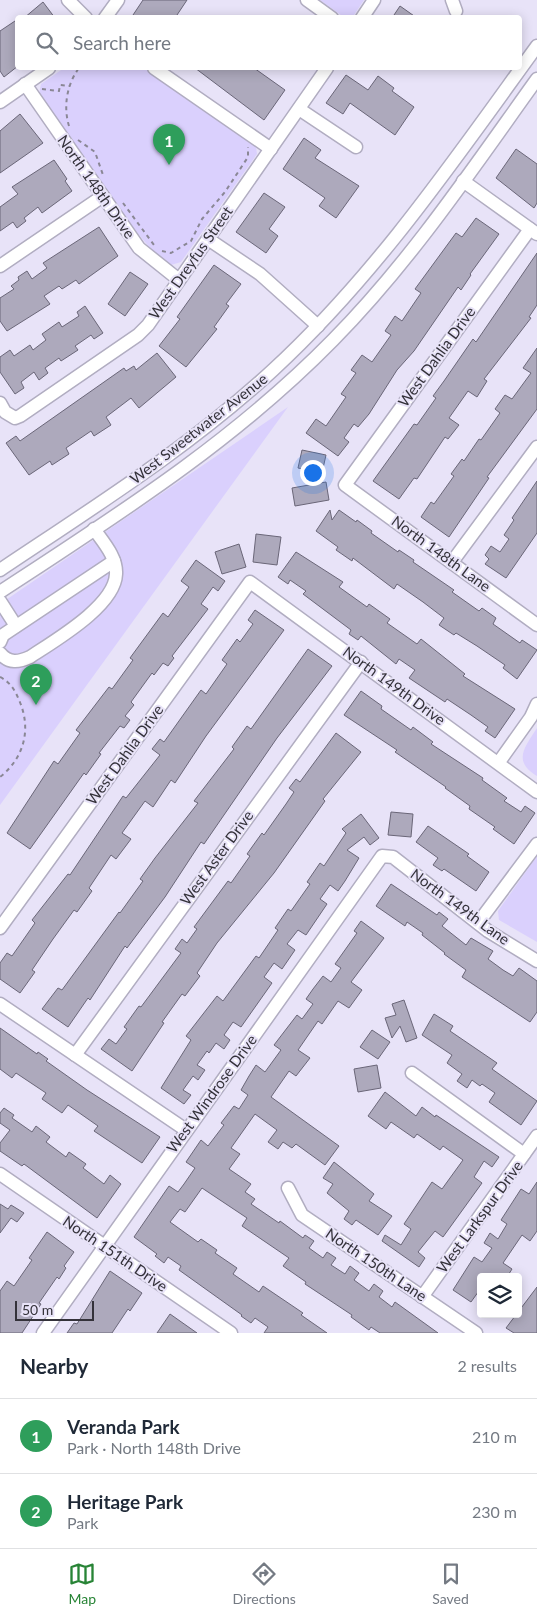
<!DOCTYPE html>
<html lang="en">
<head>
<meta charset="utf-8">
<style>
	:root { --surface:#fff; --page:#f6f6f7; --text:#1f2937; --muted:#747a83; --line:#e0e1e3; --accent:#288436 }
	body { margin:0; font-family:Lato,sans-serif; background:var(--page); color:var(--text) }
	.controls { position:absolute; right:15px; bottom:15px; display:grid; overflow:hidden; border-radius:5px; box-shadow:0 2px 12px #0003 }
	.controls button { width:45px; height:45px; display:grid; place-items:center; padding:0; border:0; border-bottom:1px solid var(--line); background:var(--surface); color:var(--text); font:25px sans-serif }
	.scale { position:absolute; left:15px; bottom:12px; width:79px; box-sizing:border-box; padding-left:5px; border:2px solid #34323a; border-top:0; font-size:14px; line-height:18px; white-space:nowrap; color:#34323a; -webkit-text-stroke:4px #e8e3f8; paint-order:stroke }
	.you { position:absolute; left:312px; top:472px; width:18px; height:18px; margin:-12px; border:4px solid #fff; border-radius:50%; background:#1a73e8; box-shadow:0 0 0 8px #1a73e833 }
	.badge { display:grid; place-items:center; width:32px; height:32px; border-radius:50%; background:var(--accent); color:#fff; font-size:16px; font-weight:700 }
	.pin { position:absolute; translate:-50% -41px; filter:drop-shadow(0 1px 2px #0008) }
	.pin::after { content:''; position:absolute; top:26px; width:18px; height:15px; background:inherit; clip-path:polygon(0 0,100% 0,50% 100%) }
	.list { margin:0; padding:0; list-style:none }
	h2 { display:flex; justify-content:space-between; align-items:center; height:65px; margin:0; padding:0 20px; font-size:21px }
	h2 small { font-size:16px; font-weight:400; color:var(--muted) }
	.list li { display:grid; grid-template-columns:32px 1fr auto; gap:15px; align-items:center; box-sizing:border-box; height:75px; padding:0 20px; border-top:1px solid var(--line) }
	.list b { display:block; font-size:19px; white-space:nowrap }
	.list p { margin:0; font-size:16px; white-space:nowrap; color:var(--muted) }
	.list em { font-size:16px; font-style:normal; color:var(--muted) }
	.icon { flex:none; width:28px; height:28px; fill:none; stroke:currentColor; stroke-width:2; stroke-linecap:round; stroke-linejoin:round }
	.map { position:relative; flex:none; width:537px; height:1333px; overflow:hidden }
	.search { position:absolute; background:var(--surface); box-shadow:0 2px 12px #0003; left:15px; right:15px; top:15px; height:55px; display:flex; align-items:center; gap:12px; box-sizing:border-box; padding:0 18px; border-radius:5px; color:var(--muted); font-size:19px }
	.sheet { height:215px; background:var(--surface) }
	nav { display:flex; justify-content:space-around; align-items:center; box-sizing:border-box; height:70px; border-top:1px solid var(--line); background:var(--surface); font-size:14px; color:var(--muted) }
	nav a { display:grid; justify-items:center; gap:2px }
	nav .on { color:var(--accent) }
	.map>svg:first-child { display:block }
</style>
</head>
<body>
<div class="map">
<svg width="537" height="1333" viewBox="0 0 537 1333">
	<rect width="100%" height="100%" fill="#e8e3f8"/>
	<g fill="#dad0fd">
		<path d="M 320,0 L 364,0 L 354,15 L 345,18 Z"/>
		<path d="M 64,68 L 145,68 L 256,147 L 257,154 L 181,262 L 171,265 L 150,248 L 120,212 L 39,94 L 41,84 Z"/>
		<path d="M 288,407 L 0,805 L 0,604 Z"/>
		<path d="M 537,728 L 537,776 C 512,761 525,747 537,728 Z"/>
		<path d="M 537,856 L 537,942 L 499,920 L 498,911 Z"/>
	</g>
	<g fill="#ada9bc" stroke="#6a6678">
		<path d="M 143,0 L 187,0 L 175,18 L 131,18 Z"/>
		<path d="M 43,2 L 55,18 L 24,18 Z"/>
		<path d="M 400,6 L 417,18 L 392,18 Z"/>
		<path d="M 18,19 L 18,66 L 4,77 L 0,71 L 0,31 Z"/>
		<path d="M 195,68 L 254,68 L 285,90 L 264,120 Z"/>
		<path d="M 346,75 L 368,90 L 378,76 L 394,88 L 392,91 L 414,107 L 395,135 L 350,103 L 343,114 L 326,103 Z"/>
		<path d="M 20,114 L 43,143 L 0,173 L 0,131 Z"/>
		<path d="M 304,138 L 321,150 L 315,158 L 359,186 L 336,218 L 319,206 L 325,198 L 283,169 Z"/>
		<path d="M 516,149 L 537,164 L 537,203 L 534,208 L 496,178 Z"/>
		<path d="M 54,160 L 67,179 L 65,181 L 72,191 L 42,213 L 38,207 L 24,218 L 26,221 L 17,228 L 13,222 L 0,231 L 0,207 L 18,194 L 12,187 Z"/>
		<path d="M 264,193 L 285,207 L 269,229 L 278,236 L 266,253 L 236,232 Z"/>
		<path d="M 476,218 L 499,234 L 470,274 L 471,275 L 461,290 L 458,287 L 414,351 L 397,370 L 369,414 L 358,427 L 354,424 L 344,438 L 349,442 L 338,456 L 306,433 L 316,419 L 326,426 L 346,397 L 341,394 L 356,373 L 351,370 L 362,355 L 372,362 L 391,335 L 385,331 L 395,316 L 402,321 L 421,293 L 415,289 L 426,274 L 456,233 L 462,237 Z"/>
		<path d="M 99,227 L 118,256 L 79,284 L 76,280 L 62,289 L 59,286 L 44,296 L 50,304 L 7,331 L 0,321 L 0,298 L 14,289 L 11,286 L 19,280 L 18,277 L 27,271 L 32,279 L 47,268 L 43,263 Z"/>
		<path d="M 537,253 L 537,305 L 529,317 L 531,318 L 484,379 L 487,381 L 477,397 L 468,391 L 449,418 L 459,425 L 448,439 L 445,437 L 417,479 L 414,478 L 399,499 L 373,481 L 414,424 L 417,425 L 436,398 L 433,396 L 444,381 L 473,339 L 476,342 Z"/>
		<path d="M 214,265 L 241,284 L 226,304 L 229,306 L 214,327 L 217,329 L 186,367 L 159,346 L 180,319 L 177,317 Z"/>
		<path d="M 130,272 L 148,284 L 125,316 L 108,304 Z"/>
		<path d="M 85,306 L 103,333 L 94,339 L 91,335 L 75,346 L 78,350 L 61,361 L 59,358 L 45,368 L 48,373 L 39,380 L 34,372 L 21,382 L 24,388 L 15,394 L 0,372 L 0,357 L 10,350 L 14,356 L 30,345 L 33,350 L 46,340 L 42,334 L 59,322 L 62,327 L 79,316 L 77,312 Z"/>
		<path d="M 537,348 L 537,409 L 487,477 L 489,478 L 449,537 L 421,517 L 431,502 L 434,504 L 454,476 L 451,474 L 462,459 L 464,461 L 479,439 L 481,440 L 500,413 L 495,409 L 505,395 L 512,399 L 531,373 L 523,368 Z"/>
		<path d="M 157,353 L 176,377 L 139,408 L 131,398 L 106,417 L 111,425 L 94,436 L 91,431 L 66,448 L 69,454 L 52,465 L 50,461 L 29,475 L 6,443 L 16,436 L 20,441 L 124,368 L 126,371 L 134,366 L 136,370 Z"/>
		<path d="M 302,450 L 326,455 L 322,473 L 298,468 Z"/>
		<path d="M 537,481 L 537,533 L 506,578 L 485,564 L 489,559 L 485,555 L 491,546 L 500,552 L 509,539 L 504,535 L 514,520 L 512,518 Z"/>
		<path d="M 326,482 L 329,500 L 295,506 L 292,488 Z"/>
		<path d="M 330,510 L 332,520 L 339,510 L 356,522 L 357,520 L 372,531 L 371,533 L 398,552 L 399,550 L 414,560 L 413,562 L 454,590 L 452,592 L 479,611 L 482,608 L 496,618 L 493,624 L 520,643 L 522,640 L 537,650 L 517,679 L 503,668 L 505,665 L 477,646 L 456,633 L 454,635 L 439,625 L 444,618 L 423,602 L 397,584 L 394,589 L 353,558 L 352,561 L 336,550 L 338,547 L 316,531 Z"/>
		<path d="M 256,534 L 281,537 L 277,565 L 253,562 Z"/>
		<path d="M 239,544 L 246,567 L 222,574 L 215,552 Z"/>
		<path d="M 296,552 L 343,582 L 339,587 L 367,607 L 369,604 L 390,619 L 387,623 L 417,644 L 421,639 L 465,674 L 463,676 L 515,709 L 495,738 L 485,731 L 488,727 L 471,715 L 447,699 L 445,702 L 409,678 L 415,670 L 399,659 L 396,664 L 361,636 L 358,640 L 349,634 L 351,630 L 303,594 L 306,591 L 290,580 L 288,584 L 278,577 Z"/>
		<path d="M 196,560 L 225,581 L 218,591 L 213,587 L 201,604 L 208,609 L 172,656 L 174,658 L 168,666 L 163,663 L 154,675 L 152,673 L 131,702 L 134,705 L 125,716 L 130,720 L 124,728 L 120,726 L 99,753 L 101,754 L 86,775 L 84,773 L 30,849 L 7,833 L 54,761 L 58,764 L 80,733 L 76,730 L 109,687 L 112,689 L 133,660 L 130,658 L 163,613 L 168,617 L 189,587 L 181,581 Z"/>
		<path d="M 255,610 L 284,630 L 206,736 L 175,783 L 171,780 L 153,807 L 145,801 L 122,833 L 131,839 L 116,859 L 111,855 L 89,888 L 92,891 L 77,912 L 74,910 L 53,939 L 32,970 L 35,972 L 20,993 L 0,979 L 0,963 L 7,953 L 12,956 L 35,923 L 32,920 L 68,874 L 70,875 L 123,796 L 126,798 L 160,755 L 152,749 L 160,739 L 164,742 L 201,690 L 206,694 L 227,664 L 222,660 L 237,639 L 240,642 L 253,624 L 248,620 Z"/>
		<path d="M 308,649 L 332,666 L 277,738 L 204,844 L 201,842 L 165,897 L 127,948 L 125,946 L 90,1000 L 88,998 L 68,1027 L 42,1009 L 58,988 L 62,990 L 119,912 L 120,913 L 143,881 L 140,879 L 155,858 L 198,803 L 194,801 L 234,749 L 232,747 L 247,726 L 251,729 Z"/>
		<path d="M 361,691 L 382,706 L 381,709 L 411,730 L 413,727 L 433,742 L 431,744 L 483,778 L 482,780 L 507,798 L 504,801 L 521,812 L 525,806 L 535,813 L 514,844 L 493,829 L 495,827 L 469,809 L 470,806 L 445,788 L 446,787 L 395,752 L 397,750 L 344,715 Z"/>
		<path d="M 336,733 L 361,752 L 323,799 L 325,801 L 274,873 L 217,943 L 197,973 L 200,976 L 185,996 L 182,994 L 162,1022 L 164,1023 L 132,1071 L 101,1049 L 109,1039 L 116,1044 L 127,1029 L 124,1027 L 139,1006 L 141,1007 L 181,953 L 175,949 L 182,939 L 187,943 L 197,929 L 194,927 L 228,881 L 231,883 L 250,856 L 247,854 L 262,833 L 264,835 L 286,804 L 294,792 L 289,788 L 296,779 L 300,782 Z"/>
		<path d="M 391,812 L 413,814 L 411,837 L 388,835 Z"/>
		<path d="M 361,814 L 379,838 L 370,845 L 364,837 L 347,850 L 359,858 L 345,881 L 338,891 L 330,885 L 320,899 L 327,904 L 306,935 L 298,930 L 287,944 L 295,950 L 282,969 L 274,963 L 264,977 L 272,983 L 241,1027 L 233,1022 L 224,1035 L 230,1040 L 224,1049 L 216,1043 L 209,1053 L 207,1051 L 197,1065 L 205,1070 L 198,1080 L 193,1076 L 183,1090 L 191,1095 L 184,1104 L 161,1088 L 191,1040 L 186,1036 L 217,996 L 223,1001 L 256,956 L 259,958 L 278,930 L 275,928 L 288,909 L 291,911 L 310,884 L 307,882 L 320,863 L 324,866 L 346,833 L 342,829 Z"/>
		<path d="M 428,826 L 469,854 L 467,856 L 489,872 L 476,891 L 444,869 L 442,871 L 433,865 L 438,858 L 416,842 Z"/>
		<path d="M 391,884 L 437,915 L 439,912 L 448,919 L 442,926 L 466,945 L 471,938 L 493,951 L 488,959 L 503,970 L 513,976 L 519,968 L 537,981 L 537,1012 L 530,1022 L 462,977 L 466,970 L 444,954 L 445,953 L 422,935 L 423,933 L 407,922 L 405,926 L 376,906 Z"/>
		<path d="M 361,921 L 384,938 L 351,982 L 362,990 L 349,1008 L 338,1001 L 322,1024 L 318,1021 L 298,1050 L 310,1058 L 296,1076 L 289,1071 L 271,1097 L 339,1146 L 325,1165 L 296,1144 L 292,1148 L 283,1142 L 278,1149 L 268,1142 L 277,1130 L 255,1114 L 231,1148 L 240,1154 L 229,1169 L 251,1184 L 245,1192 L 255,1199 L 251,1204 L 279,1223 L 280,1221 L 303,1238 L 305,1235 L 314,1241 L 309,1248 L 323,1258 L 327,1252 L 336,1258 L 331,1265 L 345,1274 L 350,1266 L 359,1273 L 354,1280 L 369,1291 L 374,1284 L 383,1291 L 379,1297 L 392,1307 L 395,1302 L 438,1333 L 380,1333 L 371,1327 L 369,1330 L 351,1317 L 352,1315 L 305,1284 L 306,1282 L 283,1266 L 289,1258 L 242,1226 L 247,1218 L 202,1188 L 185,1212 L 180,1209 L 170,1222 L 198,1242 L 201,1239 L 217,1250 L 215,1253 L 237,1268 L 233,1274 L 259,1292 L 263,1286 L 303,1313 L 301,1315 L 327,1333 L 264,1333 L 268,1327 L 255,1318 L 251,1323 L 241,1316 L 242,1315 L 179,1270 L 181,1266 L 168,1257 L 164,1263 L 155,1256 L 157,1254 L 134,1237 L 169,1186 L 178,1192 L 184,1184 L 195,1168 L 186,1162 L 201,1140 L 208,1146 L 224,1125 L 221,1123 L 234,1106 L 239,1109 L 248,1095 L 241,1090 L 249,1076 L 256,1065 L 265,1072 L 281,1050 L 274,1045 L 297,1015 L 302,1019 L 313,1004 L 306,999 L 313,989 L 323,976 L 331,982 L 341,968 L 335,964 L 357,933 L 354,931 Z"/>
		<path d="M 404,1000 L 417,1038 L 406,1042 L 400,1026 L 392,1038 L 385,1018 L 396,1015 L 392,1004 Z"/>
		<path d="M 434,1014 L 453,1026 L 450,1031 L 497,1063 L 492,1069 L 537,1101 L 521,1125 L 489,1102 L 495,1093 L 482,1084 L 480,1086 L 472,1080 L 467,1088 L 457,1081 L 462,1074 L 447,1063 L 452,1055 L 422,1035 Z"/>
		<path d="M 0,1028 L 37,1054 L 38,1052 L 48,1059 L 46,1061 L 87,1090 L 160,1137 L 142,1163 L 94,1131 L 98,1126 L 68,1105 L 62,1113 L 42,1099 L 46,1093 L 16,1073 L 12,1078 L 0,1069 Z"/>
		<path d="M 372,1030 L 390,1042 L 378,1059 L 360,1047 Z"/>
		<path d="M 377,1065 L 381,1088 L 358,1092 L 354,1069 Z"/>
		<path d="M 385,1092 L 416,1116 L 422,1107 L 435,1117 L 436,1115 L 499,1157 L 492,1167 L 484,1161 L 474,1177 L 482,1183 L 443,1237 L 435,1231 L 426,1242 L 418,1252 L 425,1258 L 419,1267 L 382,1241 L 385,1235 L 401,1245 L 411,1229 L 404,1224 L 432,1182 L 442,1189 L 463,1160 L 443,1146 L 440,1150 L 417,1134 L 414,1138 L 391,1122 L 386,1129 L 368,1116 Z"/>
		<path d="M 4,1108 L 14,1115 L 12,1118 L 32,1132 L 36,1126 L 50,1137 L 46,1142 L 66,1157 L 69,1152 L 86,1164 L 83,1168 L 104,1184 L 110,1175 L 121,1184 L 97,1218 L 24,1164 L 22,1166 L 0,1151 L 0,1143 L 10,1130 L 0,1123 L 0,1113 Z"/>
		<path d="M 334,1162 L 374,1194 L 369,1201 L 392,1216 L 378,1235 L 356,1220 L 352,1225 L 344,1219 L 349,1211 L 327,1193 L 333,1184 L 323,1178 Z"/>
		<path d="M 537,1182 L 537,1231 L 530,1241 L 522,1235 L 503,1263 L 512,1269 L 507,1277 L 481,1277 L 481,1288 L 471,1302 L 453,1290 L 474,1257 L 482,1262 L 492,1248 L 484,1243 L 490,1233 L 498,1239 L 507,1224 L 501,1220 L 521,1189 L 529,1194 Z"/>
		<path d="M 0,1204 L 8,1209 L 11,1205 L 24,1213 L 17,1222 L 11,1218 L 0,1233 Z"/>
		<path d="M 47,1232 L 74,1252 L 64,1266 L 66,1268 L 59,1279 L 57,1277 L 39,1303 L 41,1304 L 22,1333 L 0,1333 L 0,1291 L 7,1281 L 14,1286 L 32,1260 L 29,1258 Z"/>
		<path d="M 110,1271 L 142,1293 L 130,1311 L 128,1309 L 112,1333 L 67,1333 L 74,1323 L 77,1324 Z"/>
		<path d="M 537,1287 L 537,1333 L 514,1333 L 506,1328 Z"/>
		<path d="M 170,1314 L 197,1333 L 157,1333 Z"/>
	</g>
	<g fill="none" stroke-linecap="round" stroke-linejoin="round">
		<g stroke="#b1adc1" stroke-width="15">
			<g id="minor">
				<path d="M 68,0 L 86,18"/>
				<path d="M 307,0 L 332,18"/>
				<path d="M 452,0 L 456,11"/>
				<path d="M 105,18 L 118,0"/>
				<path d="M 362,18 L 374,0"/>
				<path d="M 154,68 L 271,149"/>
				<path d="M 25,84 L 139,248 L 179,280"/>
				<path d="M 0,102 L 49,68"/>
				<path d="M 299,109 L 356,147"/>
				<path d="M 463,181 L 537,234"/>
				<path d="M 530,229 L 345,485 L 537,625"/>
				<path d="M 208,239 L 260,274 L 318,326"/>
				<path d="M 0,266 L 103,196"/>
				<path d="M 0,403 L 5,412 L 15,418 L 20,416 L 138,335 L 148,325 L 327,68"/>
				<path d="M 452,562 L 537,447"/>
				<path d="M 0,570 C 94,507 190,447 273,370 C 376,275 455,159 537,46"/>
				<path d="M 0,592 C 119,514 233,442 333,340 C 411,261 473,168 537,79"/>
				<path d="M 0,601 L 16,626"/>
				<path d="M 0,642 L 3,635 L 114,561"/>
				<path d="M 0,653 C 9,664 19,662 30,657 C 54,641 115,606 116,574 C 117,557 103,542 94,529"/>
				<path d="M 499,762 L 531,717 L 537,704"/>
				<path d="M 478,923 L 537,844"/>
				<path d="M 0,928 L 250,582 L 537,792"/>
				<path d="M 0,1004 L 186,1130"/>
				<path d="M 75,1055 L 361,662"/>
				<path d="M 412,1073 L 524,1154"/>
				<path d="M 0,1174 L 231,1333"/>
				<path d="M 288,1188 L 302,1215 L 476,1333"/>
				<path d="M 422,1297 L 537,1136"/>
				<path d="M 43,1333 L 382,856 L 393,857 L 488,931 L 537,961"/>
			</g>
		</g>
		<g stroke="#8a8795" stroke-width="2" stroke-dasharray="4 4" stroke-linecap="butt">
			<path d="M 42,89 L 59,91 L 60,85 L 70,86"/>
			<path d="M 69,126 C 63,106 67,84 79,68"/>
			<path d="M 78,140 L 95,152 L 103,175"/>
			<path d="M 123,203 L 154,245"/>
			<path d="M 162,251 L 171,253 L 191,241 L 202,219 L 225,192 L 248,157 L 248,147"/>
			<path d="M 0,677 C 10,682 15,690 19,700 C 32,729 24,758 0,777"/>
		</g>
		<use href="#minor" stroke="#fff" stroke-width="12"/>
	</g>
	<g text-anchor="middle" stroke-width="4" stroke-linejoin="round" paint-order="stroke">
		<g font-size="15" fill="#34323a" stroke="#e8e3f8">
			<text transform="translate(96 187) rotate(55)" y="5">North 148th Drive</text>
			<text transform="translate(191 263) rotate(-55)" y="5">West Dreyfus Street</text>
			<text transform="translate(437 357) rotate(-54)" y="5">West Dahlia Drive</text>
			<text transform="translate(199 429) rotate(-38)" y="5">West Sweetwater Avenue</text>
			<text transform="translate(441 554) rotate(36)" y="5">North 148th Lane</text>
			<text transform="translate(394 686) rotate(36)" y="5">North 149th Drive</text>
			<text transform="translate(125 755) rotate(-54)" y="5">West Dahlia Drive</text>
			<text transform="translate(217 858) rotate(-54)" y="5">West Aster Drive</text>
			<text transform="translate(460 907) rotate(36)" y="5">North 149th Lane</text>
			<text transform="translate(212 1094) rotate(-54)" y="5">West Windrose Drive</text>
			<text transform="translate(480 1217) rotate(-54)" y="5">West Larkspur Drive</text>
			<text transform="translate(115 1254) rotate(34)" y="5">North 151th Drive</text>
			<text transform="translate(376 1265) rotate(34)" y="5">North 150th Lane</text>
		</g>
	</g>
</svg>
<div class="controls">
<button><svg class="icon" aria-label="layers" viewBox="0 0 24 24"><path d="M12 4l9 5-9 5-9-5zM3 14l9 5 9-5"/></svg></button>
</div>
<div class="scale">50 m</div>
<div class="you"></div>
<div class="pin badge" style="left:169px;top:165px;background:#2e9e5b">1</div>
<div class="pin badge" style="left:36px;top:705px;background:#2e9e5b">2</div>
<div class="search"><svg class="icon" aria-label="search" viewBox="0 0 24 24"><circle cx="10" cy="10" r="6"/><path d="M15 15l6 6"/></svg>Search here</div>
</div>
<section class="sheet">
<h2>Nearby<small>2 results</small></h2>
<ul class="list">
<li><span class="badge" style="background:#2e9e5b">1</span><div><b>Veranda Park</b><p>Park · North 148th Drive</p></div><em>210 m</em></li>
<li><span class="badge" style="background:#2e9e5b">2</span><div><b>Heritage Park</b><p>Park</p></div><em>230 m</em></li>
</ul>
</section>
<nav>
<a class="on"><svg class="icon" aria-label="map" viewBox="0 0 24 24"><path d="M3 6l6-2 6 2 6-2v14l-6 2-6-2-6 2zM9 4v14M15 6v14"/></svg>Map</a>
<a><svg class="icon" aria-label="directions" viewBox="0 0 24 24"><path d="M12 3l9 9-9 9-9-9zM9 14v-3h6M13 9l2 2-2 2"/></svg>Directions</a>
<a><svg class="icon" aria-label="saved" viewBox="0 0 24 24"><path d="M7 4h10v16l-5-4-5 4z"/></svg>Saved</a>
</nav>
</body>
</html>
